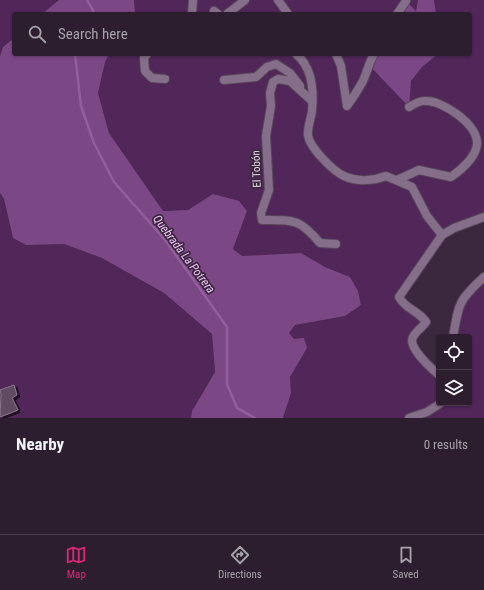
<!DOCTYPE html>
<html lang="en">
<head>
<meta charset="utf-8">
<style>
	:root { --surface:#2c1e2f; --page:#342737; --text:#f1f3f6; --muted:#a6a2aa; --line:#483c4b; --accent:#db2777 }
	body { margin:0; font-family:"Roboto Condensed",sans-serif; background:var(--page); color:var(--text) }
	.controls { position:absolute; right:12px; bottom:12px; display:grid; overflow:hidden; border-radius:4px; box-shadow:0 1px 3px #0004 }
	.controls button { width:36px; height:36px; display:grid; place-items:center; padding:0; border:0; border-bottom:1px solid var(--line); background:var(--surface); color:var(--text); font:20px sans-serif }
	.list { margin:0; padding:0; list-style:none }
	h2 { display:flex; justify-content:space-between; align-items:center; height:52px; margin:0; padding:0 16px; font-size:17px }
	h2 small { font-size:13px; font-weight:400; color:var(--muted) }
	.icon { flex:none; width:22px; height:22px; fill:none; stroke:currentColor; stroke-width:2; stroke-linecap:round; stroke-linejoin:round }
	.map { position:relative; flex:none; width:484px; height:418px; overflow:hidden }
	.search { position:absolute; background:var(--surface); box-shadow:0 1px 3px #0004; left:12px; right:12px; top:12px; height:44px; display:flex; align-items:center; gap:10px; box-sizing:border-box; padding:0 14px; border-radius:4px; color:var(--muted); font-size:15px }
	.sheet { height:116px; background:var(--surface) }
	nav { display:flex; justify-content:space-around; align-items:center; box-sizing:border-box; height:56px; border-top:1px solid var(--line); background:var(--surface); font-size:11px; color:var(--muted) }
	nav a { display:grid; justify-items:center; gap:2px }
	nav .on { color:var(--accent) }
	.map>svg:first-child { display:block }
</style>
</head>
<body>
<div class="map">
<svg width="484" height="418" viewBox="0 0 484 418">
	<defs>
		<filter id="shadow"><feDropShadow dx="3" dy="2" stdDeviation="0" flood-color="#0009"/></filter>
	</defs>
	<rect width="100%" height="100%" fill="#3b283f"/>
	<g fill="#502758">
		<path d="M 0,0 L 59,0 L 42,14 L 14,14 L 14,38 L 3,47 L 0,56 Z"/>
		<path d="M 134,0 L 418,0 L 416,12 L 397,14 L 134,14 Z"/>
		<path d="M 434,0 L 484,0 L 484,217 L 442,235 L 399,297 L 426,322 L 412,343 L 439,376 L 439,403 L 469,403 L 469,337 L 453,337 L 455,315 L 484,277 L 484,418 L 283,418 L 291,393 L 290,377 L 307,348 L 288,333 L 295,325 L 345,316 L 361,305 L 358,291 L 350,277 L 325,267 L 301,253 L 242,256 L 233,249 L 247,211 L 213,194 L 188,210 L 163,211 L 109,133 L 98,93 L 105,62 L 109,54 L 374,54 L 411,81 L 422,67 L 438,54 L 470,54 L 470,14 L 436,14 Z"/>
		<path d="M 0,193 L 4,199 L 13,238 L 26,245 L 64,244 L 102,258 L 164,293 L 212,334 L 215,372 L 192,411 L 191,418 L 0,418 L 18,410 L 12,398 L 17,395 L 14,385 L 0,390 Z"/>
	</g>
	<g fill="#7b4885">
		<path d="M 59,0 L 134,0 L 135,13 L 42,14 Z"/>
		<path d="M 418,0 L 434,0 L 436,14 L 397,14 L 406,1 L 416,11 Z"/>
		<path d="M 14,38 L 14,54 L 109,54 L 105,62 L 98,93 L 109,133 L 163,211 L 188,210 L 213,194 L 239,201 L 247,211 L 233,249 L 242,256 L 301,253 L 325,267 L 350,277 L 358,291 L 361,305 L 345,316 L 295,325 L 289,333 L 294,339 L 304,338 L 307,348 L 290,377 L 291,393 L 283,418 L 191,418 L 192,411 L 215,372 L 212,334 L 164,293 L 102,258 L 64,244 L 26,245 L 13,238 L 4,199 L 0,193 L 0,56 L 3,47 Z"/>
		<path d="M 374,54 L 438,54 L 422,67 L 411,81 L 409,107 L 368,64 Z"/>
	</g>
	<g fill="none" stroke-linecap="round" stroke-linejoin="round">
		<g stroke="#925e9c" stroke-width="2.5">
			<path d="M 87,0 L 95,14"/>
			<path d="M 75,54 L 81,106 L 94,143 L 114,182 L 166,241 L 227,327 L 227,384 L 237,408 L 255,418"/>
		</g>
	</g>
	<path fill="#604b64" stroke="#8b758f" filter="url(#shadow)" d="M 14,385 L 17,395 L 12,398 L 18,410 L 0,417 L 1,394 L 0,390 Z"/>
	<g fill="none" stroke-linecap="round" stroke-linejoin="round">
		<g stroke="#58475a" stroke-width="10">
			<g id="street">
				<path d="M 278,0 L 288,14"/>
				<path d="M 214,11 L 218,14"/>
				<path d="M 192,14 L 193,0"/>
				<path d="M 227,14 L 245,0"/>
				<path d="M 397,14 L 406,1"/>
				<path d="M 147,54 L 144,58 L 145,71 L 152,78 L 165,79"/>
				<path d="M 296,54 C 312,67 314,91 312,111 C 311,119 307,128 308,135 C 309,147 333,171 344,176 C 357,182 373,181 386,176 L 412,187 L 427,216 L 442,235"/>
				<path d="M 336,54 L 341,66 L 347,106 C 353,98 358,90 363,81 C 367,72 369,63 374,54"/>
				<path d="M 224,80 L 256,77 L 267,67 L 276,64 L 290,73 L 300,86"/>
				<path d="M 312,101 L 290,81 L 278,79 L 273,82 L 270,93 L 271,106 L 266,136 L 269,190 L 261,213 L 262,220 C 293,220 299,218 320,243 L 336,244"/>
				<path d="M 397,180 L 419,170 L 451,177 C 461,170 476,157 477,144 C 478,125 444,101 426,101 C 420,100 414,104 409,107"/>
				<path d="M 453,337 C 459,303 458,301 484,277"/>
				<path d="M 439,375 C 432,369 407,347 413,337 C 416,331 422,328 426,322 C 419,311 405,309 399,297 L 442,235 L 454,228 L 484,217"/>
				<path d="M 409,418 L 427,412 L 441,403"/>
			</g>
		</g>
		<use href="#street" stroke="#856e89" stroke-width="8"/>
	</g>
	<g text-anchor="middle" stroke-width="3.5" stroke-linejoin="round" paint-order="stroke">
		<g font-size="11" fill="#e2d5e4" stroke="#3b283f">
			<text transform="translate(256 169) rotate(-92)" y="4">El Tobón</text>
		</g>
		<g font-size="12" font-style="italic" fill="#edc1f5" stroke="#3b283f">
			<text transform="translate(184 254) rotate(53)" y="4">Quebrada La Potrera</text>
		</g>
	</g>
</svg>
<div class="controls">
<button><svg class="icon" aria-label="locate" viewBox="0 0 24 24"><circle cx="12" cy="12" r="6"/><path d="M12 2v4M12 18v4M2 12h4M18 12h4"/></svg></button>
<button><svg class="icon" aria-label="layers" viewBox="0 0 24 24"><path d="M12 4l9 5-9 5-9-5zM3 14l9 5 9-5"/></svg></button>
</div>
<div class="search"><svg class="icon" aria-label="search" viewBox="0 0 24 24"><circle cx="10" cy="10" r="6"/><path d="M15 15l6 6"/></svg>Search here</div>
</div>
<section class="sheet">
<h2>Nearby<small>0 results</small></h2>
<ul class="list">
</ul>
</section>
<nav>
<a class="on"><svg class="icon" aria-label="map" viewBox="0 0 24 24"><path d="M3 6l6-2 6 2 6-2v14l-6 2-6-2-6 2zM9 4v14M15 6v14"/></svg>Map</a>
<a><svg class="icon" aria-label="directions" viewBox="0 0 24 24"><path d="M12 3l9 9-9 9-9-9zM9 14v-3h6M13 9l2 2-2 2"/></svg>Directions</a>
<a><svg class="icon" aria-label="saved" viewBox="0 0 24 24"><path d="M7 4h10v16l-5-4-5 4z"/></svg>Saved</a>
</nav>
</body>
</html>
